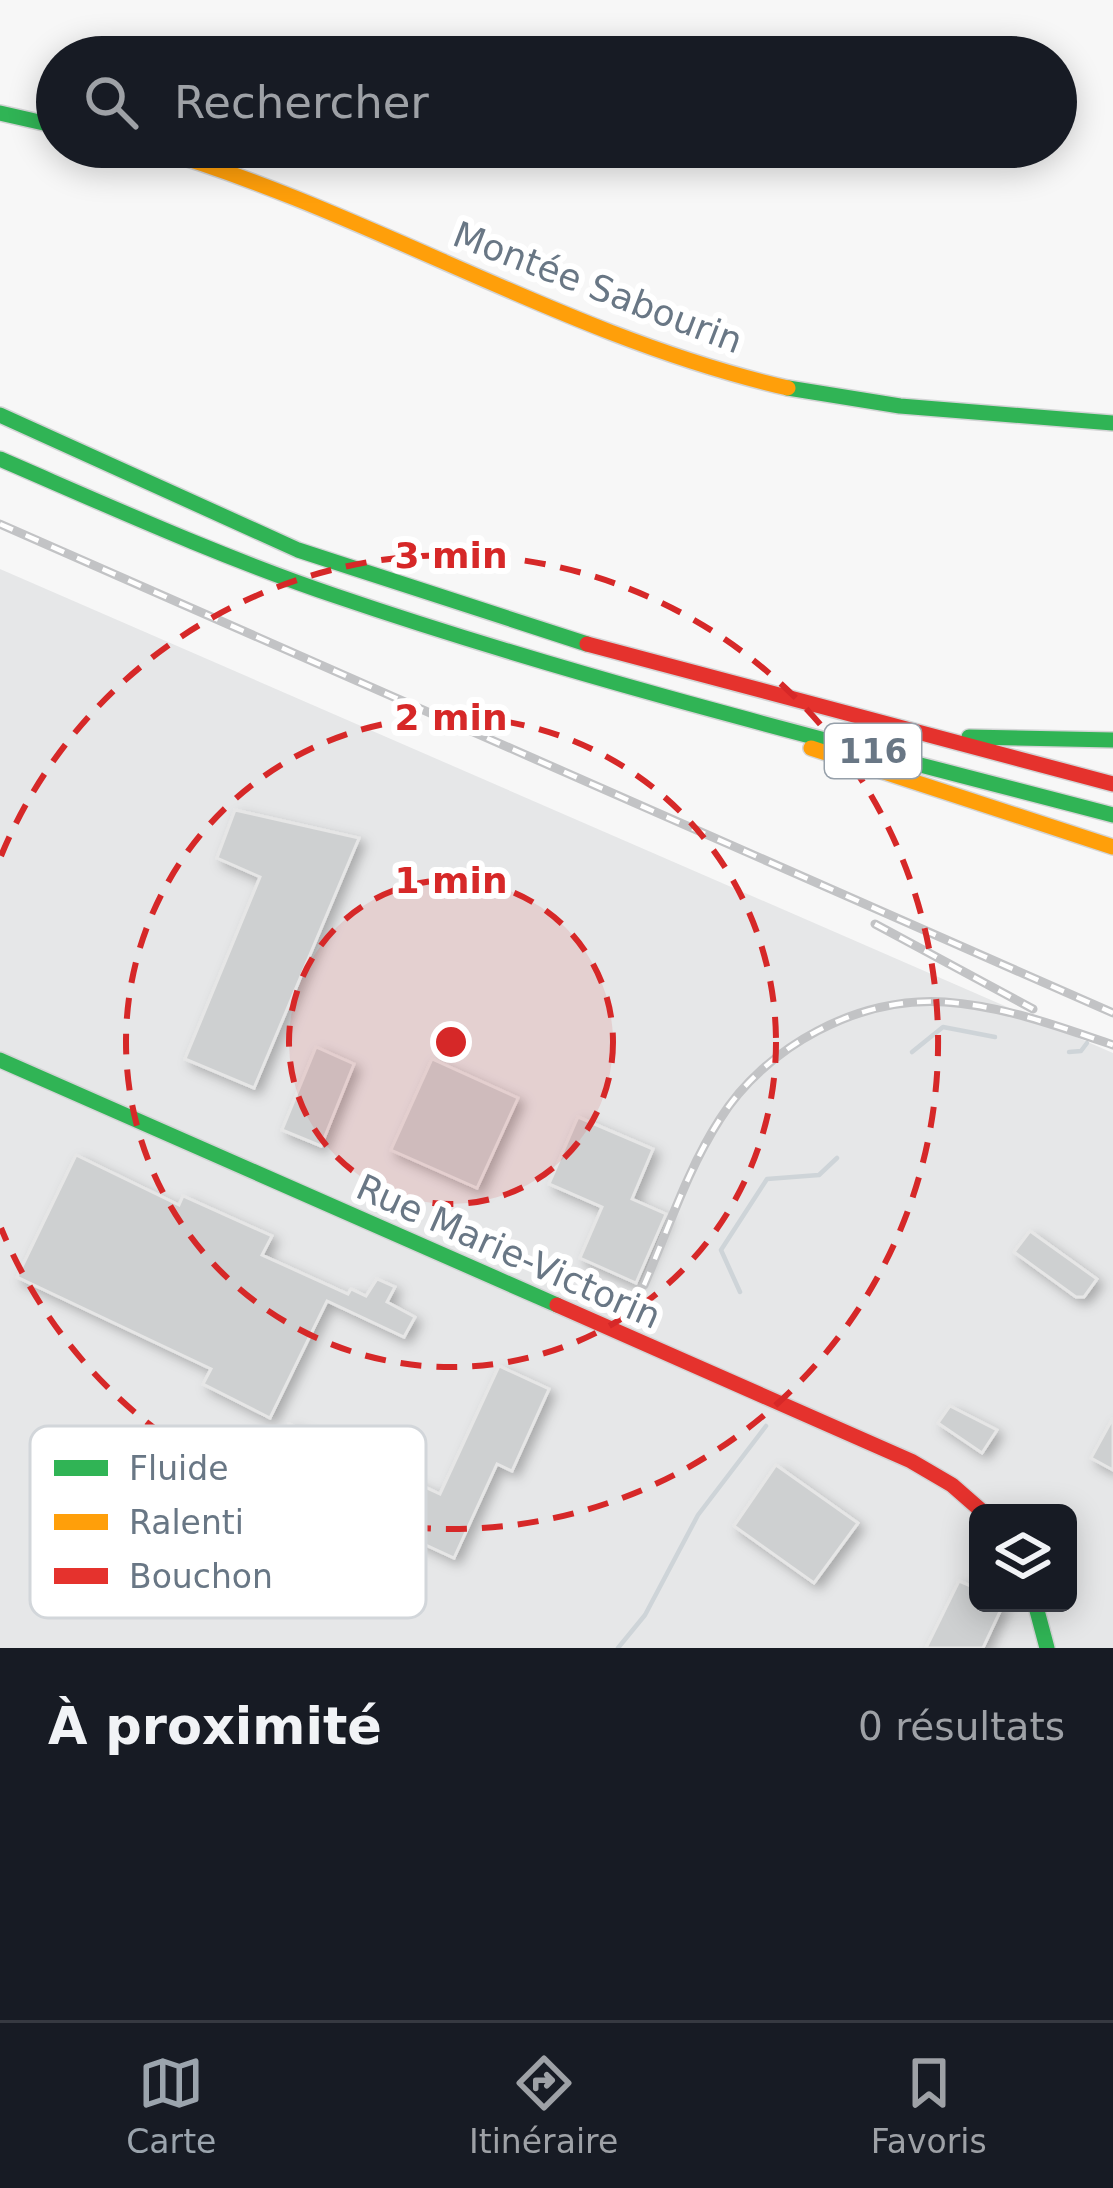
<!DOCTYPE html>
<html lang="fr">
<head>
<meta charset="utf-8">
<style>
	:root { --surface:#171b24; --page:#20242c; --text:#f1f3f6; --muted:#9ea1a6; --line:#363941; --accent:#9ba4ad }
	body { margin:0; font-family:"DejaVu Sans",sans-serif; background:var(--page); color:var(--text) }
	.controls { position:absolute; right:36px; bottom:36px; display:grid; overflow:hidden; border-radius:18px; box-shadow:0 6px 30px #0003 }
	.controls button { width:108px; height:108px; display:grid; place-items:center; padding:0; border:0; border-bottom:3px solid var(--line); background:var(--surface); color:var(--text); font:60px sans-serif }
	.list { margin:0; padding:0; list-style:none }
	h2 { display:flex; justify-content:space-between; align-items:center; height:156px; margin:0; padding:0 48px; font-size:51px }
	h2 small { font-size:39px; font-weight:400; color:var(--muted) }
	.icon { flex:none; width:66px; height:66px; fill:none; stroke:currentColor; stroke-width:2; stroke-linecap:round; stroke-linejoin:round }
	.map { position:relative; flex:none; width:1113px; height:1648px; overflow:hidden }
	.search { position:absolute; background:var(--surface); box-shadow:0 6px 30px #0003; left:36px; right:36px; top:36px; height:132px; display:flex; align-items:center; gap:30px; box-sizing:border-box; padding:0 42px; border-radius:66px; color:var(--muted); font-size:45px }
	.sheet { height:372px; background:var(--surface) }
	nav { display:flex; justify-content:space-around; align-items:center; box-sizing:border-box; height:168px; border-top:3px solid var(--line); background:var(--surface); font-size:33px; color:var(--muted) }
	nav a { display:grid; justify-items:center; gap:6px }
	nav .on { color:var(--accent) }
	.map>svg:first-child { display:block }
</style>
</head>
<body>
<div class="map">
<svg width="1113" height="1648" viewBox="0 0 1113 1648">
	<defs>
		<filter id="shadow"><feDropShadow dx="5.5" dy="5.5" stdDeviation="6" flood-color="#0004"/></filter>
	</defs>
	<rect width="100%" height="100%" fill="#f7f7f7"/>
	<path fill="#e6e7e8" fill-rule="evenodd" d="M 0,569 L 1113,1053 L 1113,1648 L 0,1648 ZM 978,1513 L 1068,1513 L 1068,1603 L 978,1603 Z"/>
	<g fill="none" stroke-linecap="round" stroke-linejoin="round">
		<g stroke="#ced4d8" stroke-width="4.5">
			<path d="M 912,1052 L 943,1027 L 995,1037"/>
			<path d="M 1069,1052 L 1081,1051 L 1087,1043"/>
			<path d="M 740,1292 L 721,1250 L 767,1179 L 819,1175 L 837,1158"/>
			<path d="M 618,1648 L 645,1615 L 698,1515 L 766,1426"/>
		</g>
	</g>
	<g fill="#ced0d1" stroke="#e6e6e6" stroke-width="3" filter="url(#shadow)">
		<path d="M 235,810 L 359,838 L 254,1088 L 185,1059 L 260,877 L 217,858 Z"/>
		<path d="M 316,1047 L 354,1064 L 321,1146 L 282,1130 Z"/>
		<path d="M 432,1059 L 518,1098 L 477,1188 L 391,1150 Z"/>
		<path d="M 578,1117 L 653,1149 L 632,1199 L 666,1214 L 636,1283 L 580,1258 L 602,1207 L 549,1184 Z"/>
		<path d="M 76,1155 L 179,1205 L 183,1196 L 272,1236 L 262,1255 L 348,1294 L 351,1289 L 366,1296 L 377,1279 L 395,1287 L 387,1302 L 415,1317 L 404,1337 L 327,1301 L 270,1418 L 203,1384 L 211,1369 L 17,1277 Z"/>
		<path d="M 1030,1231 L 1097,1279 L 1084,1297 L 1076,1297 L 1014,1252 Z"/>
		<path d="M 499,1366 L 549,1389 L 512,1471 L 497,1464 L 454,1558 L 267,1472 L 289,1424 L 440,1494 Z"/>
		<path d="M 950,1406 L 997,1430 L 982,1453 L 938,1423 Z"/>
		<path d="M 1113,1418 L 1113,1470 L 1091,1458 Z"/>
		<path d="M 776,1465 L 858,1523 L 814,1583 L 734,1526 Z"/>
		<path d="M 959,1581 L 978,1589 L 978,1603 L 1004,1603 L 983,1648 L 926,1648 Z"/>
	</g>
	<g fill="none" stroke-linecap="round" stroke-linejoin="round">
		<g stroke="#d3d4d5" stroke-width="18">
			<g id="fast">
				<path d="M 0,113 L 57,126"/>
				<path d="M 788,388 L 900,406 L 1113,423"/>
				<path d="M 0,415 L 298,550 L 587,644"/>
				<path d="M 0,459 C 111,507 221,557 336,596 C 591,683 853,747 1113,815"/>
				<path d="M 969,737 L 1113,740"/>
				<path d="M 0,1060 L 557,1305"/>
				<path d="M 1035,1603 L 1047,1648"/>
			</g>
		</g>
		<g stroke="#d3d4d5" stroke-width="18">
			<g id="slow">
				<path d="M 149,147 C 368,210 565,337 788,388"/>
				<path d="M 811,748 L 1113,847"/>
			</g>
		</g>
		<g stroke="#d3d4d5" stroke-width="18">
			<g id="jam">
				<path d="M 587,644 L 1113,784"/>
				<path d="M 557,1305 L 911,1461 L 952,1485 L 984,1513"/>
			</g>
		</g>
		<use href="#fast" stroke="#30b455" stroke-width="15"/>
		<use href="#slow" stroke="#ff9f0a" stroke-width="15"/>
		<use href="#jam" stroke="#e5322d" stroke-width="15"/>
		<g stroke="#c2c3c5" stroke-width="9">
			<g id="rail">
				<path d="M 0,524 L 1113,1013"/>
				<path d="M 875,924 L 1033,1009"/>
				<path d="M 644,1285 C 668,1230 687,1170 720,1119 C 766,1046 859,996 945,1002 C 1003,1006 1058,1026 1113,1045"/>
			</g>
		</g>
		<use href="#rail" stroke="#fff" stroke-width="4.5" stroke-dasharray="14" stroke-linecap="butt"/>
	</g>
	<circle cx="451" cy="1042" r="162" fill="#d62828" fill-opacity=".12"/>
	<g fill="none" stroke="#d62828" stroke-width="6" stroke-dasharray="21 15">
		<circle cx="451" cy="1042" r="162"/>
		<circle cx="451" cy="1042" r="325"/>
		<path d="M1 856A487 487 0 1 1 1 1228"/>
	</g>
	<g text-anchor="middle" stroke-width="12" stroke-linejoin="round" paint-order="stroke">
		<rect fill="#fff" stroke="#96a0aa" stroke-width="3" x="825" y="724" width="96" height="54" rx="9"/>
		<g font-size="33" font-weight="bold" fill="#697785">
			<text x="873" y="763">116</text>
		</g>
		<g font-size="36" fill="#697785" stroke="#fff">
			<text transform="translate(598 287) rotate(21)" y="13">Montée Sabourin</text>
			<text transform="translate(509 1251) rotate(24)" y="13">Rue Marie-Victorin</text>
		</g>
	</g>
	<rect x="30" y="1426" width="396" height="192" rx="18" fill="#fff" stroke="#d2d6da" stroke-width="3"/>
	<rect x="54" y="1460" width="54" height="16" fill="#30b455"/>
	<rect x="54" y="1514" width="54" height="16" fill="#ff9f0a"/>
	<rect x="54" y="1568" width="54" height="16" fill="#e5322d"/>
	<g font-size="33" fill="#697785">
		<text x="129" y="1480">Fluide</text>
		<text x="129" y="1534">Ralenti</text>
		<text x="129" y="1588">Bouchon</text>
	</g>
	<circle cx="451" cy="1042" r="18" fill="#d62828" stroke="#fff" stroke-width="6"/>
	<g font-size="36" text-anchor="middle" font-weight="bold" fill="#d62828" stroke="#fff" stroke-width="12" stroke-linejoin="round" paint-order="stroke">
		<text x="451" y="568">3 min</text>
		<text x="451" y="730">2 min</text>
		<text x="451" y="893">1 min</text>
	</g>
</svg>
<div class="controls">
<button><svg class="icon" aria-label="layers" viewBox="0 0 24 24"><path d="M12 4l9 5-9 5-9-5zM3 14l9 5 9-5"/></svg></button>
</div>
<div class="search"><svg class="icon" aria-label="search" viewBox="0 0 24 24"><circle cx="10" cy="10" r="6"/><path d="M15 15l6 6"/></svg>Rechercher</div>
</div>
<section class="sheet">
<h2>À proximité<small>0 résultats</small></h2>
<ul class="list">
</ul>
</section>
<nav>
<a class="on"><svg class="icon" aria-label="map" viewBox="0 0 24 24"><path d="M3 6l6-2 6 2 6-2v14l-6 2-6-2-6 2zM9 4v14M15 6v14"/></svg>Carte</a>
<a><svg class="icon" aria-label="directions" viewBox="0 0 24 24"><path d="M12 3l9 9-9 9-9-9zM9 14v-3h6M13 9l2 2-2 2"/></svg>Itinéraire</a>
<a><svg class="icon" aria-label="saved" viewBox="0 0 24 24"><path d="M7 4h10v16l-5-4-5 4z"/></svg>Favoris</a>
</nav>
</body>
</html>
